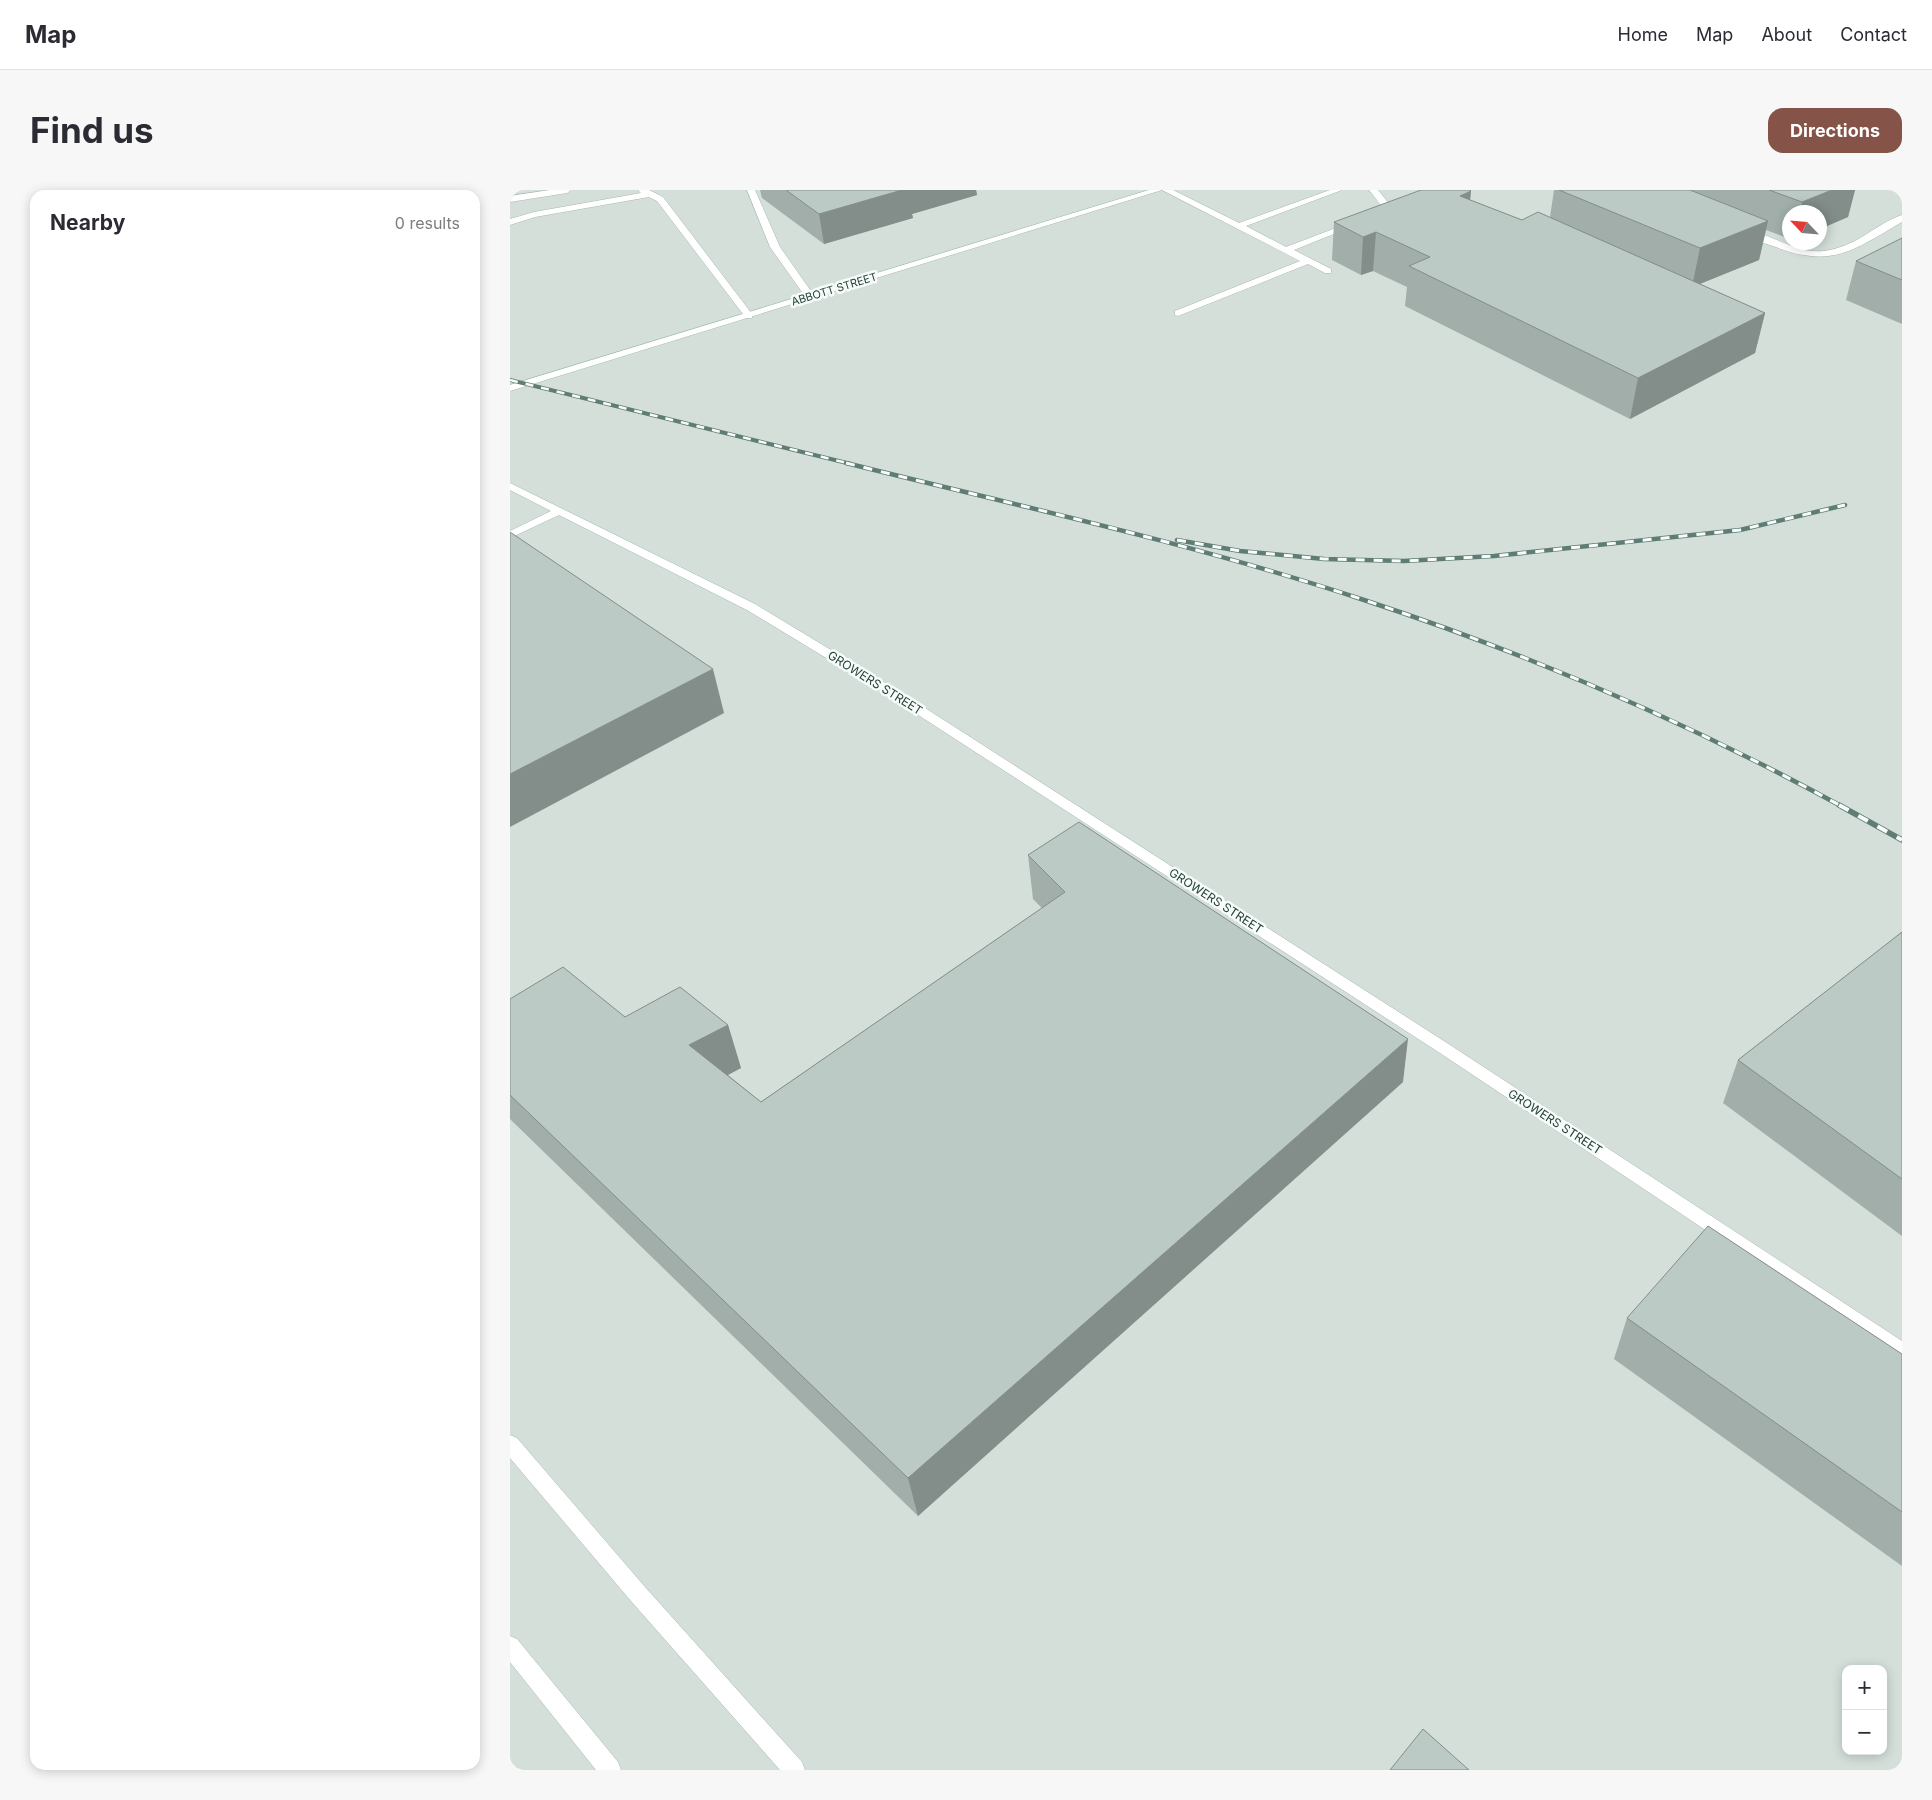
<!DOCTYPE html>
<html lang="en">
<head>
<meta charset="utf-8">
<style>
	:root { --surface:#fff; --page:#f7f7f7; --text:#2b2b33; --muted:#7c7c81; --line:#e1e1e2; --accent:#855347 }
	body { margin:0; font-family:Inter,sans-serif; background:var(--page); color:var(--text) }
	.controls { position:absolute; right:15px; bottom:15px; display:grid; overflow:hidden; border-radius:10px; box-shadow:0 2px 12px #0003 }
	.controls button { width:45px; height:45px; display:grid; place-items:center; padding:0; border:0; border-bottom:1px solid var(--line); background:var(--surface); color:var(--text); font:25px sans-serif }
	.compass { position:absolute; left:1272px; top:15px; width:45px; height:45px; border-radius:50%; background:var(--surface); box-shadow:0 2px 12px #0003; rotate:296deg }
	.list { margin:0; padding:0; list-style:none }
	h2 { display:flex; justify-content:space-between; align-items:center; height:65px; margin:0; padding:0 20px; font-size:21px }
	h2 small { font-size:16px; font-weight:400; color:var(--muted) }
	.map { position:relative; flex:none; width:1392px; height:1580px; overflow:hidden; border-radius:15px }
	header { display:flex; align-items:center; gap:30px; box-sizing:border-box; height:70px; padding:0 25px; background:var(--surface); border-bottom:1px solid var(--line) }
	header strong { font-size:24px }
	nav { display:flex; gap:28px; margin-inline-start:auto; font-size:18px }
	.intro { display:flex; align-items:center; justify-content:space-between; box-sizing:border-box; height:120px; padding:0 30px }
	h1 { margin:0; font-size:35px }
	.button { padding:12px 22px; border-radius:15px; background:var(--accent); color:#fff; font-size:18px; font-weight:700 }
	main { display:flex; gap:30px; padding:0 30px }
	aside { flex:1; background:var(--surface); border-radius:15px; box-shadow:0 2px 12px #0003 }
	.map>svg:first-child { display:block }
</style>
</head>
<body>
<header>
<strong>Map</strong>
<nav><a>Home</a><a>Map</a><a>About</a><a>Contact</a></nav>
</header>
<div class="intro"><h1>Find us</h1><a class="button">Directions</a></div>
<main>
<aside>
<h2>Nearby<small>0 results</small></h2>
<ul class="list">
</ul>
</aside>
<div class="map">
<svg width="1392" height="1580" viewBox="0 0 1392 1580">
	<rect width="100%" height="100%" fill="#e6efeb"/>
	<path fill="#d4dfda" fill-rule="evenodd" d="M 0,0 L 1392,0 L 1392,1580 L 0,1580 ZM 1280,22 L 1310,22 L 1310,52 L 1280,52 ZM 1336,1479 L 1373,1479 L 1373,1561 L 1336,1561 Z"/>
	<g fill="none" stroke-linecap="round" stroke-linejoin="round">
		<g stroke="#a8b8b2" stroke-width="1">
			<g id="service">
				<path d="M 40,0 L 61,0 L 57,3 L 0,12 L 0,6 Z"/>
				<path d="M 128,0 L 139,0 L 153,7 L 242,124 L 242,128 L 236,128 L 147,11 L 139,7 L 25,27 L 0,35 L 0,29 L 24,22 L 131,3 Z"/>
				<path d="M 237,0 L 245,0 L 270,57 L 305,107 L 303,109 L 297,109 L 260,57 Z"/>
				<path d="M 652,0 L 663,0 L 729,33 L 820,0 L 832,0 L 736,36 L 776,57 L 839,33 L 842,32 L 846,35 L 784,60 L 821,79 L 821,83 L 815,83 L 798,74 L 668,126 L 665,125 L 665,121 L 790,71 Z"/>
				<path d="M 859,0 L 868,0 L 880,15 L 873,27 L 864,30 L 860,27 L 867,23 L 871,15 Z"/>
				<path d="M 1392,25 L 1392,32 C 1342,61 1322,79 1263,56 C 1253,53 1239,49 1231,42 L 1236,39 C 1281,51 1296,75 1345,51 C 1360,43 1376,30 1392,25 Z"/>
				<path d="M 0,1245 L 7,1248 L 135,1397 L 292,1572 L 295,1580 L 270,1580 L 121,1411 L 0,1268 Z"/>
			</g>
		</g>
		<g stroke="#a8b8b2" stroke-width="1">
			<g id="minor">
				<path d="M 0,293 L 245,414 L 387,500 L 940,855 L 1392,1151 L 1392,1169 L 1386,1167 L 930,863 L 379,506 L 237,420 L 49,325 L 0,348 L 0,341 L 41,321 L 0,300 Z"/>
				<path d="M 0,1446 L 7,1449 L 108,1572 L 111,1580 L 86,1580 L 0,1472 Z"/>
			</g>
		</g>
		<g stroke="#a4bbb3" stroke-width="1">
			<path id="secondary" d="M 639,0 L 652,0 L 0,201 L 0,195 Z"/>
		</g>
		<use href="#service" fill="#fff" fill-rule="evenodd"/>
		<use href="#minor" fill="#fff" fill-rule="evenodd"/>
		<use href="#secondary" fill="#fff" fill-rule="evenodd"/>
		<g stroke="#5f7d75" stroke-width="4">
			<path id="rail-far2" d="M 0,190 L 341,274"/>
		</g>
		<g stroke="#5f7d75" stroke-width="4.5">
			<g id="rail-far1">
				<path d="M 336,273 C 509,316 685,354 854,410 C 1019,464 1179,533 1331,616"/>
				<path d="M 667,350 L 730,361 L 814,369 L 894,371 L 984,366 L 1230,340 L 1335,315"/>
			</g>
		</g>
		<g stroke="#5f7d75" stroke-width="5.5">
			<path id="rail" d="M 1329,615 L 1392,650"/>
		</g>
		<use href="#rail-far2" stroke="#f7fbf9" stroke-width="2.5" stroke-dasharray="8" stroke-linecap="butt"/>
		<use href="#rail-far1" stroke="#f7fbf9" stroke-width="3" stroke-dasharray="9" stroke-linecap="butt"/>
		<use href="#rail" stroke="#f7fbf9" stroke-width="4" stroke-dasharray="11" stroke-linecap="butt"/>
	</g>
	<g fill="#a1aea9">
		<path d="M 250,0 L 466,0 L 467,5 L 402,24 L 403,28 L 314,54 L 252,8 Z"/>
		<path d="M 1044,0 L 1345,0 L 1338,27 L 1310,39 L 1310,22 L 1280,22 L 1280,49 L 1256,40 L 1249,70 L 1190,94 L 1255,123 L 1245,163 L 1120,229 L 895,116 L 897,97 L 863,81 L 851,85 L 822,70 L 824,32 L 961,1 L 960,10 L 1012,30 L 1040,27 Z"/>
		<path d="M 1392,48 L 1392,134 L 1336,110 L 1346,71 Z"/>
		<path d="M 518,665 L 893,892 L 408,1326 L 0,929 L 0,809 L 115,827 L 218,835 L 231,878 L 218,885 L 251,912 L 532,718 L 523,709 Z"/>
		<path d="M 1392,742 L 1392,1046 L 1213,913 L 1228,870 Z"/>
		<path d="M 1117,1128 L 1392,1164 L 1392,1376 L 1104,1169 Z"/>
	</g>
	<g fill="#838d89">
		<path d="M 392,0 L 466,0 L 467,5 L 402,24 L 403,28 L 314,54 L 309,24 Z"/>
		<path d="M 1322,0 L 1345,0 L 1338,27 L 1310,39 L 1310,22 L 1290,22 L 1292,12 Z"/>
		<path d="M 961,1 L 957,38 L 950,6 Z"/>
		<path d="M 1258,31 L 1249,70 L 1182,97 L 1190,58 Z"/>
		<path d="M 866,42 L 863,81 L 851,85 L 853,47 Z"/>
		<path d="M 1255,123 L 1245,163 L 1120,229 L 1128,188 Z"/>
		<path d="M 203,479 L 214,523 L 0,637 L 0,584 Z"/>
		<path d="M 218,835 L 231,878 L 193,898 L 179,855 Z"/>
		<path d="M 898,849 L 893,892 L 408,1326 L 398,1288 Z"/>
	</g>
	<g fill="#bbcac4" stroke="#838d89">
		<path d="M 276,0 L 392,0 L 309,24 Z"/>
		<path d="M 911,0 L 960,0 L 961,1 L 950,6 L 1012,30 L 1028,22 L 1255,123 L 1128,188 L 899,76 L 920,67 L 866,42 L 853,47 L 824,32 Z"/>
		<path d="M 1049,0 L 1180,0 L 1258,31 L 1190,58 Z"/>
		<path d="M 1259,0 L 1322,0 L 1292,12 Z"/>
		<path d="M 1392,48 L 1392,90 L 1346,71 Z"/>
		<path d="M 0,342 L 203,479 L 0,584 Z"/>
		<path d="M 569,632 L 898,849 L 398,1288 L 0,905 L 0,809 L 53,777 L 115,827 L 170,797 L 218,835 L 179,855 L 251,912 L 555,702 L 518,665 Z"/>
		<path d="M 1392,742 L 1392,989 L 1228,870 Z"/>
		<path d="M 1198,1036 L 1392,1164 L 1392,1322 L 1117,1128 Z"/>
		<path d="M 913,1539 L 959,1580 L 880,1580 Z"/>
	</g>
	<g text-anchor="middle" stroke-width="5" stroke-linejoin="round" paint-order="stroke">
		<g font-size="11" fill="#24423a" stroke="#f7fbf9">
			<text transform="translate(324 99) rotate(-17)" y="4">ABBOTT STREET</text>
		</g>
		<g font-size="12" fill="#24423a" stroke="#f7fbf9">
			<text transform="translate(365 493) rotate(32)" y="4">GROWERS STREET</text>
			<text transform="translate(706 711) rotate(33)" y="4">GROWERS STREET</text>
			<text transform="translate(1045 932) rotate(33)" y="4">GROWERS STREET</text>
		</g>
	</g>
</svg>
<div class="controls">
<button>+</button>
<button>−</button>
</div>
<svg class="compass" viewBox="-18 -18 36 36"><path d="M0-13l5 13h-10z" fill="#e53935"/><path d="M0 13l5-13h-10z" fill="#7c7c81"/></svg>
</div>
</main>
</body>
</html>
